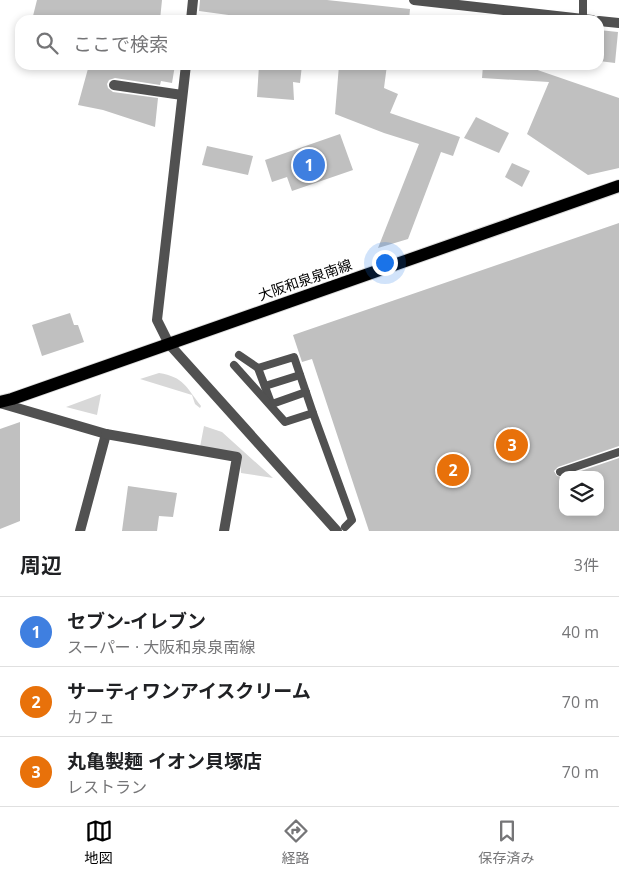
<!DOCTYPE html>
<html lang="ja">
<head>
<meta charset="utf-8">
<style>
	:root { --surface:#fff; --page:#f2f2f2; --text:#202124; --muted:#757577; --line:#e0e0e0; --accent:#000 }
	body { margin:0; font-family:"Open Sans","Noto Sans JP",sans-serif; background:var(--page); color:var(--text) }
	.controls { position:absolute; right:15px; bottom:15px; display:grid; overflow:hidden; border-radius:10px; box-shadow:0 2px 8px #0003 }
	.controls button { width:45px; height:45px; display:grid; place-items:center; padding:0; border:0; border-bottom:1px solid var(--line); background:var(--surface); color:var(--text); font:25px sans-serif }
	.you { position:absolute; left:384px; top:262px; width:18px; height:18px; margin:-12px; border:4px solid #fff; border-radius:50%; background:#1a73e8; box-shadow:0 0 0 8px #1a73e833 }
	.badge { display:grid; place-items:center; width:32px; height:32px; border-radius:50%; background:var(--accent); color:#fff; font-size:16px; font-weight:700 }
	.pin { position:absolute; translate:-50% -50%; border:2px solid #fff; box-shadow:0 1px 5px #0006 }
	.list { margin:0; padding:0; list-style:none }
	h2 { display:flex; justify-content:space-between; align-items:center; height:65px; margin:0; padding:0 20px; font-size:21px }
	h2 small { font-size:16px; font-weight:400; color:var(--muted) }
	.list li { display:grid; grid-template-columns:32px 1fr auto; gap:15px; align-items:center; box-sizing:border-box; height:70px; padding:0 20px; border-top:1px solid var(--line) }
	.list b { display:block; font-size:19px; white-space:nowrap }
	.list p { margin:0; font-size:16px; white-space:nowrap; color:var(--muted) }
	.list em { font-size:16px; font-style:normal; color:var(--muted) }
	.icon { flex:none; width:28px; height:28px; fill:none; stroke:currentColor; stroke-width:2; stroke-linecap:round; stroke-linejoin:round }
	.map { position:relative; flex:none; width:619px; height:531px; overflow:hidden }
	.search { position:absolute; background:var(--surface); box-shadow:0 2px 8px #0003; left:15px; right:15px; top:15px; height:55px; display:flex; align-items:center; gap:12px; box-sizing:border-box; padding:0 18px; border-radius:15px; color:var(--muted); font-size:19px }
	.sheet { height:275px; background:var(--surface) }
	nav { display:flex; justify-content:space-around; align-items:center; box-sizing:border-box; height:70px; border-top:1px solid var(--line); background:var(--surface); font-size:14px; color:var(--muted) }
	nav a { display:grid; justify-items:center; gap:2px }
	nav .on { color:var(--accent) }
	.map>svg:first-child { display:block }
</style>
</head>
<body>
<div class="map">
<svg width="619" height="531" viewBox="0 0 619 531">
	<rect width="100%" height="100%" fill="#fff"/>
	<g fill="#d8d8d8">
		<path d="M 159,373 C 184,377 186,387 201,406 L 200,408 L 195,404 L 192,395 L 140,379 Z"/>
		<path d="M 101,394 L 97,415 L 66,407 Z"/>
		<path d="M 204,426 L 222,432 L 273,478 L 241,473 L 240,457 L 200,447 Z"/>
	</g>
	<g fill="#c0c0c0">
		<path d="M 37,0 L 162,0 L 160,20 L 118,18 L 118,20 L 50,20 L 33,16 Z"/>
		<path d="M 200,0 L 327,0 L 410,9 L 409,20 L 265,20 L 199,11 Z"/>
		<path d="M 599,30 L 618,32 L 615,63 L 599,61 Z"/>
		<path d="M 89,65 L 175,65 L 172,83 L 161,81 L 160,85 L 115,78 L 109,80 L 107,84 L 108,88 L 113,92 L 158,98 L 155,127 L 103,110 L 78,105 Z"/>
		<path d="M 259,65 L 302,65 L 300,83 L 293,82 L 294,100 L 257,97 Z"/>
		<path d="M 339,65 L 387,65 L 384,88 L 398,94 L 390,113 L 460,137 L 453,156 L 441,152 L 408,239 L 378,248 L 419,144 L 384,133 L 335,114 Z"/>
		<path d="M 483,65 L 523,65 L 619,98 L 619,168 L 588,175 L 527,134 L 549,82 L 482,78 Z"/>
		<path d="M 476,117 L 509,133 L 499,153 L 464,138 Z"/>
		<path d="M 340,134 L 353,170 L 292,191 L 287,177 L 272,182 L 265,160 Z"/>
		<path d="M 207,146 L 253,156 L 248,175 L 202,165 Z"/>
		<path d="M 512,163 L 530,171 L 522,187 L 505,177 Z"/>
		<path d="M 619,223 L 619,446 L 558,467 L 554,471 L 557,476 L 563,477 L 563,512 L 600,512 L 600,475 L 569,475 L 619,458 L 619,531 L 369,531 L 312,359 L 302,362 L 293,335 Z"/>
		<path d="M 70,313 L 74,325 L 78,325 L 84,342 L 42,356 L 32,325 Z"/>
		<path d="M 20,422 L 20,521 L 0,529 L 0,429 Z"/>
		<path d="M 128,486 L 177,493 L 173,517 L 159,516 L 157,531 L 122,531 Z"/>
	</g>
	<g fill="none" stroke-linecap="round" stroke-linejoin="round">
		<g stroke="#dbdbdb" stroke-width="14">
			<path id="primary" d="M 0,402 L 12,399 L 619,186"/>
		</g>
		<g stroke="#515151" stroke-width="8">
			<path d="M 583,0 L 583,19"/>
			<path d="M 239,355 L 258,368 L 271,403"/>
			<path d="M 234,365 L 285,422 L 313,413"/>
			<path d="M 258,368 L 294,357 L 313,413 L 352,520 L 345,527"/>
			<path d="M 265,386 L 300,375"/>
			<path d="M 272,404 L 306,392"/>
			<path d="M 560,472 L 619,452"/>
		</g>
		<g stroke="#515151" stroke-width="10">
			<path d="M 414,0 L 592,20"/>
			<path d="M 191,20 L 193,0"/>
			<path d="M 599,21 L 619,23"/>
			<path d="M 186,65 L 157,320 L 169,344 L 337,531"/>
			<path d="M 114,85 L 182,95"/>
			<path d="M 0,403 L 106,434 L 80,531"/>
			<path d="M 106,434 L 237,457 L 224,531"/>
		</g>
		<use href="#primary" stroke="#000" stroke-width="12"/>
	</g>
	<g text-anchor="middle" stroke-width="5" stroke-linejoin="round" paint-order="stroke">
		<g font-size="14" fill="#000" stroke="#fff">
			<text transform="translate(305 280) rotate(-19)" y="5">大阪和泉泉南線</text>
		</g>
	</g>
</svg>
<div class="controls">
<button><svg class="icon" aria-label="layers" viewBox="0 0 24 24"><path d="M12 4l9 5-9 5-9-5zM3 14l9 5 9-5"/></svg></button>
</div>
<div class="you"></div>
<div class="pin badge" style="left:309px;top:165px;background:#3f7fe0">1</div>
<div class="pin badge" style="left:453px;top:470px;background:#e8710a">2</div>
<div class="pin badge" style="left:512px;top:445px;background:#e8710a">3</div>
<div class="search"><svg class="icon" aria-label="search" viewBox="0 0 24 24"><circle cx="10" cy="10" r="6"/><path d="M15 15l6 6"/></svg>ここで検索</div>
</div>
<section class="sheet">
<h2>周辺<small>3件</small></h2>
<ul class="list">
<li><span class="badge" style="background:#3f7fe0">1</span><div><b>セブン-イレブン</b><p>スーパー · 大阪和泉泉南線</p></div><em>40 m</em></li>
<li><span class="badge" style="background:#e8710a">2</span><div><b>サーティワンアイスクリーム</b><p>カフェ</p></div><em>70 m</em></li>
<li><span class="badge" style="background:#e8710a">3</span><div><b>丸亀製麺 イオン貝塚店</b><p>レストラン</p></div><em>70 m</em></li>
</ul>
</section>
<nav>
<a class="on"><svg class="icon" aria-label="map" viewBox="0 0 24 24"><path d="M3 6l6-2 6 2 6-2v14l-6 2-6-2-6 2zM9 4v14M15 6v14"/></svg>地図</a>
<a><svg class="icon" aria-label="directions" viewBox="0 0 24 24"><path d="M12 3l9 9-9 9-9-9zM9 14v-3h6M13 9l2 2-2 2"/></svg>経路</a>
<a><svg class="icon" aria-label="saved" viewBox="0 0 24 24"><path d="M7 4h10v16l-5-4-5 4z"/></svg>保存済み</a>
</nav>
</body>
</html>
